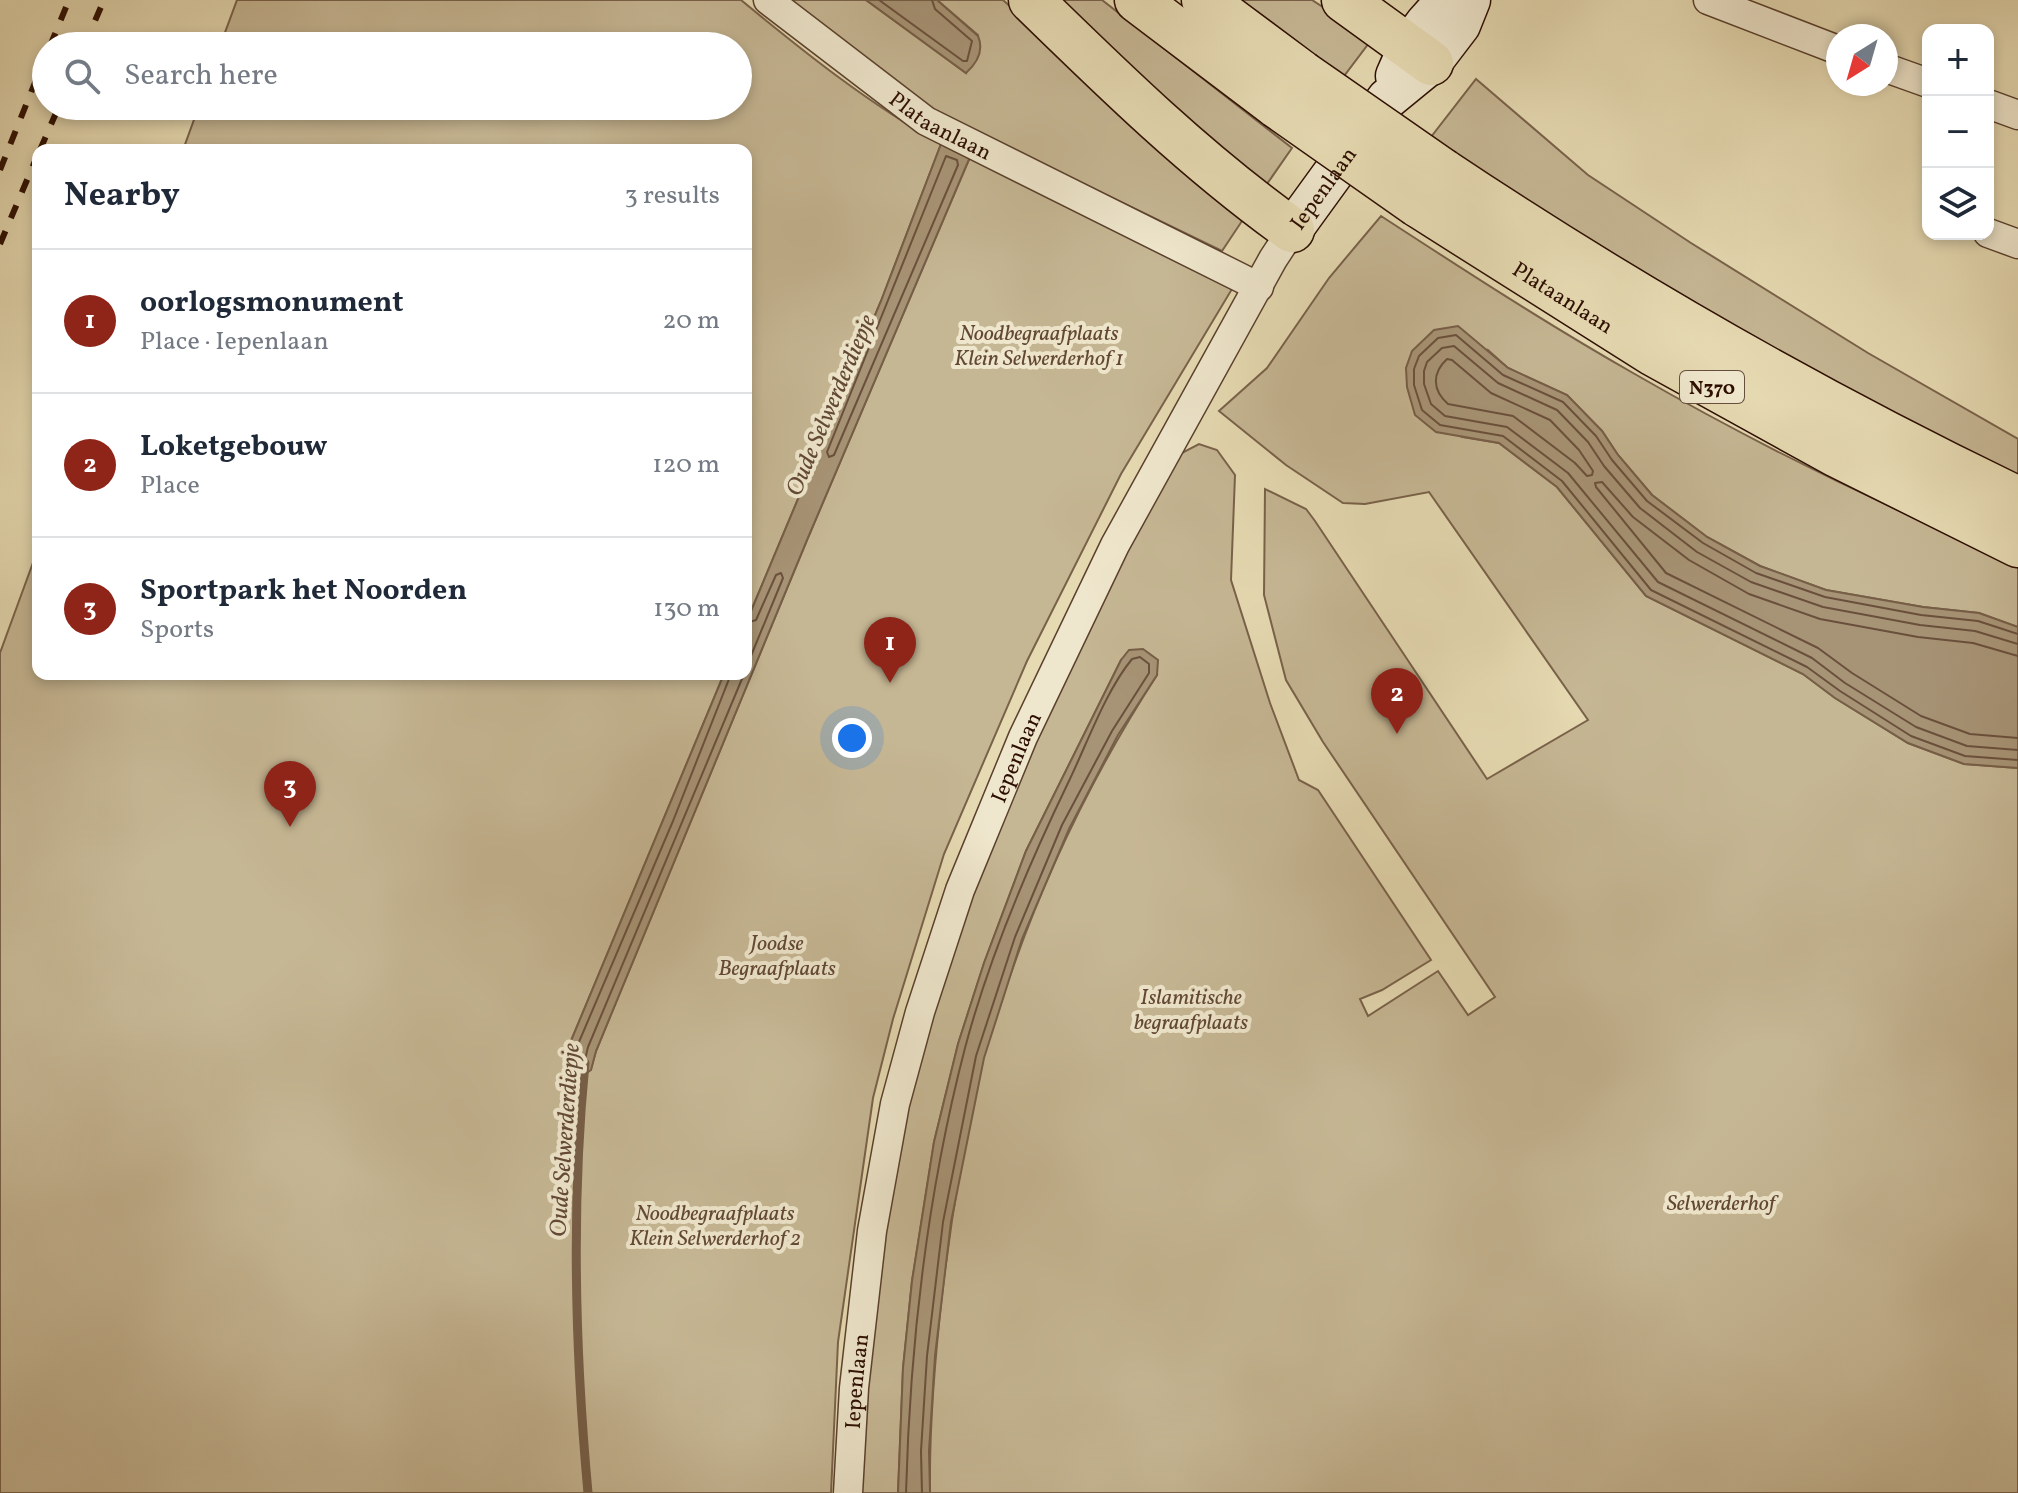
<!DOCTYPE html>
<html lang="en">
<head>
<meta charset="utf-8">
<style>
	:root { --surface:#fff; --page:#f2f2f3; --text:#1f2937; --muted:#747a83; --line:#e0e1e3; --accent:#8f2418 }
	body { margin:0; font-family:Vollkorn,serif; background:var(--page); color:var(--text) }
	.controls { position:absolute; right:24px; top:24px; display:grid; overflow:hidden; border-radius:16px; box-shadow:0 4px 12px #0003 }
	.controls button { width:72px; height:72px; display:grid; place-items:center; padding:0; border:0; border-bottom:2px solid var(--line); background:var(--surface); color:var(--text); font:40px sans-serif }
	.compass { position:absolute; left:1826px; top:24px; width:72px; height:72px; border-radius:50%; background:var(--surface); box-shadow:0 4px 12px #0003; rotate:217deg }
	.you { position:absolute; left:852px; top:738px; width:28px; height:28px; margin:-20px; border:6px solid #fff; border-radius:50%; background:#1a73e8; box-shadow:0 0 0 12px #1a73e833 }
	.badge { display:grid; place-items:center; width:52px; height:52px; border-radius:50%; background:var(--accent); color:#fff; font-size:26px; font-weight:700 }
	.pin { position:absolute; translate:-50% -66px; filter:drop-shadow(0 2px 4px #0008) }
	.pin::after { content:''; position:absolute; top:42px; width:28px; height:24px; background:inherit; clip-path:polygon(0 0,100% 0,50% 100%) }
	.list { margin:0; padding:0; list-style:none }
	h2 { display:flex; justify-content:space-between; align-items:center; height:104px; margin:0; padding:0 32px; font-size:34px }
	h2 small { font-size:26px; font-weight:400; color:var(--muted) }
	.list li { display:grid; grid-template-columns:52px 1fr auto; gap:24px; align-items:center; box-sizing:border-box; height:144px; padding:0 32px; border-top:2px solid var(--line) }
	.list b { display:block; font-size:30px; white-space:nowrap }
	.list p { margin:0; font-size:26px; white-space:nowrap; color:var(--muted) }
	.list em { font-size:26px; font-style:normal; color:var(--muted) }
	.icon { flex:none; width:44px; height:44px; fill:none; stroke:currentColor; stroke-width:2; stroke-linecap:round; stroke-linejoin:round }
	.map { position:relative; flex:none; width:2018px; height:1493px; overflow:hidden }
	.search { position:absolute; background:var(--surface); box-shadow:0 4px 12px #0003; left:32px; top:32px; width:720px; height:88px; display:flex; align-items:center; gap:20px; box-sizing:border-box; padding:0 28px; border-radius:44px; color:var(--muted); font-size:30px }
	.panel { position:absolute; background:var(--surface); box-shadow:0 4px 12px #0003; left:32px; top:144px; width:720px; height:536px; border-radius:16px }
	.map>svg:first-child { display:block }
</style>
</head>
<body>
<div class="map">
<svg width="2018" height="1493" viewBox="0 0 2018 1493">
	<rect width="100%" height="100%" fill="#e6dab2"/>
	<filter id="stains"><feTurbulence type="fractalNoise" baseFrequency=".0025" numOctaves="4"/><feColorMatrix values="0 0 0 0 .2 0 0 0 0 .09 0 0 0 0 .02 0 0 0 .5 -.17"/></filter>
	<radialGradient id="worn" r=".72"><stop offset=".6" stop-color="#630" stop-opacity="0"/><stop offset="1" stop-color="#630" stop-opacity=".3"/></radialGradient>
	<g fill="#c6b794" stroke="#79624a" stroke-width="2">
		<path d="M 237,0 L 741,0 C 804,52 869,104 941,144 L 881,301 L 746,623 L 746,150 L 183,150 L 199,106 L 738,106 L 738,46 L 220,46 Z"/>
		<path d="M 782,0 L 866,0 L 966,73 L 978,35 L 937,0 L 1003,0 L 1244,218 L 1222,251 L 927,108 Z"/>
		<path d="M 1045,0 L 1102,0 L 1292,148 L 1260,194 Z"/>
		<path d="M 1234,0 L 1312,0 L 1372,39 L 1341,80 Z"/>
		<path d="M 1476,79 L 1588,175 L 1691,243 L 1868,353 L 2018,439 L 2018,476 L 1739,334 L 1608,256 L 1431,137 Z"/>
		<path d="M 970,157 L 1232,289 L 1121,474 L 1027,661 L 944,854 L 893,1019 L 873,1098 L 838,1342 L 831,1493 L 0,1493 L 0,653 L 38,549 L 38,674 L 724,674 L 568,1048 L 591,1069 L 596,1051 L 807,540 Z"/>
		<path d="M 1381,216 C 1464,270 1547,324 1633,373 C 1756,444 1887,508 2018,563 L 2018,627 L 1979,613 L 1923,607 L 1826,590 L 1760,566 L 1707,537 L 1652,495 L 1618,455 L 1602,431 L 1567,395 L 1508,368 L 1488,350 L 1462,437 L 1499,443 L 1557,487 L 1646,596 L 1803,674 L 1835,698 L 1908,743 L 1964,764 L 2018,768 L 2018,1493 L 930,1493 C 929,1424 935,1356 943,1287 C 952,1211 965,1135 983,1060 C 989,1037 998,1014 1005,991 C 1042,879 1093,774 1157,675 L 1121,660 L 1026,851 L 984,963 L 958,1044 L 934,1142 L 912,1281 L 903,1368 L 898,1493 L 861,1493 L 872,1322 L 904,1116 L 962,912 L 1051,699 L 1174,457 L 1199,444 L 1217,450 L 1235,475 L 1231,580 L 1270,703 L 1299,780 L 1318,790 L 1431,960 L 1382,990 L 1360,999 L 1368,1016 L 1438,971 L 1468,1015 L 1495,997 L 1323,742 L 1286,680 L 1264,595 L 1265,489 L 1306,509 L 1315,521 L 1487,779 L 1588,720 L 1429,492 L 1365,504 L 1343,503 L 1286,465 L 1219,411 L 1267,368 L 1329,278 Z"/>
	</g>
	<g fill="#a79476" stroke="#765e47" stroke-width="2">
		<path d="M 866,0 L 937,0 L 978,36 C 984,50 977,63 966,73 Z"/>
		<path d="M 941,144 L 970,157 L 807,540 L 596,1051 L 591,1070 L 584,1075 L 564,1071 L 568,1048 L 724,674 L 746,674 L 746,623 L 881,301 Z"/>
		<path d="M 1458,326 L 1508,368 L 1567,395 L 1602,431 L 1618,455 L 1652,495 L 1707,537 L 1760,566 L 1826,590 L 1923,607 L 1979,613 L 2018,627 L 2018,768 L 1964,764 L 1908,743 L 1835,698 L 1803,674 L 1646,596 L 1557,487 L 1499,443 L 1436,432 L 1415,415 L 1407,387 L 1406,368 L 1412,351 L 1434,330 Z"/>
		<path d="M 1143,649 L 1158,660 L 1157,675 L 1118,735 L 1069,829 L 1022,939 L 984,1058 L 951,1222 L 935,1356 L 929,1451 L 930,1493 L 898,1493 L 903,1368 L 912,1281 L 934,1142 L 958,1044 L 984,963 L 1026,851 L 1121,660 L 1129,650 Z"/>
	</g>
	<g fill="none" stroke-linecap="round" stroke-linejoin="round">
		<g stroke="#6a503c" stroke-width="2">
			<path d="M 879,0 L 963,61 L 967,61 L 972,41 L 935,9 L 932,0"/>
			<path d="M 946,156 L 957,160 L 958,165 L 834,455 L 829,457 L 827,452 Z"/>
			<path d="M 1447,359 L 1452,360 L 1491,393 L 1550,420 L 1579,450 L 1593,471 L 1592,475 L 1587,476 L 1575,463 L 1513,416 L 1448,404 C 1432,390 1432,373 1447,359 Z"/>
			<path d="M 746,623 L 756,620 L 776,575 L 781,573 L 783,578 L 746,668"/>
			<path d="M 2018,634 L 1978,621 L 1921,615 L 1825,597 L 1756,573 L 1703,543 L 1647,501 L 1612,460 L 1596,436 L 1563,402 L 1503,375 L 1456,335 L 1438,338 L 1419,356 L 1414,369 L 1414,385 L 1422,410 L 1440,425 L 1503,436 L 1562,481 L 1651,590 L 1807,667 L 1840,691 L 1911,736 L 1965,756 L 2018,760"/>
			<path d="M 2018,644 L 1975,631 L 1920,625 L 1823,607 L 1751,582 L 1697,552 L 1640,508 L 1604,466 L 1588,442 L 1557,410 L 1498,383 L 1454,346 L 1442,348 L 1427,362 L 1424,371 L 1424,384 L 1431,404 L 1445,416 L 1507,427 L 1568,473 L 1658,582 L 1812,658 L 1845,683 L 1916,727 L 1967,746 L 2018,750"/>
			<path d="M 2018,656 L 1973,643 L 1918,637 L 1820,619 L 1749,594 L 1689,560 L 1633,517 L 1602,482 L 1595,483 L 1596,487 L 1666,573 L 1818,648 L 1852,673 L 1921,716 L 1970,734 L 2018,738"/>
			<path d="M 731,674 L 673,821 L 576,1049 L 574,1061 L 576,1065 L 584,1064 L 588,1047 L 744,674"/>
			<path d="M 906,1493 C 910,1343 927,1194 965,1048 C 989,957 1027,868 1068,783 C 1087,744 1105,692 1132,659 L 1140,657 L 1149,664 L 1149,673 L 1112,731 L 1062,825 L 1015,937 L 976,1056 L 943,1222 L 927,1356 L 921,1451 L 922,1493"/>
		</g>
		<path stroke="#765e47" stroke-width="9" d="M 585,1063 C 571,1205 575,1351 588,1493"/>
		<g stroke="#5a402d" stroke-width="31">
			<g id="street">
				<path id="s1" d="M 768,0 L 926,121 L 1259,287"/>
				<path d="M 1708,0 L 1838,50"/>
				<path d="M 1886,68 L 1928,83"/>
				<path d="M 1988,104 L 2018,115"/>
				<path d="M 1988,233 L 2018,244"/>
				<path id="s2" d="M 848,1493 L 854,1388 L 872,1231 L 895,1104 L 920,1012 L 960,890 L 1023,737 L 1115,545 L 1273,259 L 1292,230"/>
			</g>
		</g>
		<g stroke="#2c0d01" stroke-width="43">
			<g id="secondary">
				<path d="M 1396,76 C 1408,47 1424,18 1451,0"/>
				<path id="s3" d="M 1292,230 L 1387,99 L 1431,63 L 1460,25 L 1470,0"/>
			</g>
		</g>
		<g stroke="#2c0d01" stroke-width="47">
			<g id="highway">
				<path d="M 1031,0 C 1115,82 1197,162 1292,230"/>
				<path d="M 1137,0 L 1277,106"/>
				<path d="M 1204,0 L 1302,73"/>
				<path d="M 1344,0 L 1431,63"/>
				<path d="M 1443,171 C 1627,294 1818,403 2018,499"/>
				<path id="s4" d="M 1418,205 L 1652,353 L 1835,454 L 2018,545"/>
			</g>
		</g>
		<use href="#street" stroke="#efe7cd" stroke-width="28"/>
		<use href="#secondary" stroke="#efe7cd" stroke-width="40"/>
		<use href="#highway" stroke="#e6dab2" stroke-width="44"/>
		<g stroke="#2c0d01" stroke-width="6" stroke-dasharray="14 14" stroke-linecap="butt">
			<path d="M 50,46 L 69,0"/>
			<path d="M 84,46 L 104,0"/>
			<path d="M 40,150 L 59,106"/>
			<path d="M 0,170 L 46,55"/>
			<path d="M 0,244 L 38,154"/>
		</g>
		<g stroke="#2c0d01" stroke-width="47" stroke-linecap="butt">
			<g id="highway-bridge">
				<path d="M 1302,73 L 1443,171"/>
				<path d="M 1277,106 L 1418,205"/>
			</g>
		</g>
		<use href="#highway-bridge" stroke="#e6dab2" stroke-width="44"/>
	</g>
	<g text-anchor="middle" stroke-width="8" stroke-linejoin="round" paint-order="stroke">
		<rect fill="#efe7cd" stroke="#664e3e" stroke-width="2" x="1680" y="371" width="64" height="32" rx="6"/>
		<g font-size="20" font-weight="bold" fill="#2c0d01">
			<text x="1712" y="394">N370</text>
		</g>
		<g font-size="22" fill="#2c0d01" stroke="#efe7cd">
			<text dy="8" stroke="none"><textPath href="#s1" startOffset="214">Plataanlaan</textPath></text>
			<text dy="8" stroke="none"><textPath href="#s3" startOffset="52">Iepenlaan</textPath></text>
			<text dy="8" stroke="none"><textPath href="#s4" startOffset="172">Plataanlaan</textPath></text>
			<text dy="8" stroke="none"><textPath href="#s2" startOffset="760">Iepenlaan</textPath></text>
			<text dy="8" stroke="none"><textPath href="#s2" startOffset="112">Iepenlaan</textPath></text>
		</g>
		<g font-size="22" font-style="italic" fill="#624834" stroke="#efe7cd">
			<text x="1039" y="340">Noodbegraafplaats<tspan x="1039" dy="25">Klein Selwerderhof 1</tspan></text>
			<text x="777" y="950">Joodse<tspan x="777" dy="25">Begraafplaats</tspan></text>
			<text x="1191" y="1004">Islamitische<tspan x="1191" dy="25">begraafplaats</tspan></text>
			<text x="1721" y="1210">Selwerderhof</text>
			<text x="715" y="1220">Noodbegraafplaats<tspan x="715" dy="25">Klein Selwerderhof 2</tspan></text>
		</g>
		<g font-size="24" font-style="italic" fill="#634a36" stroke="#efe7cd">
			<text transform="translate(830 405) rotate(-67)" y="8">Oude Selwerderdiepje</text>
			<text transform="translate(564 1140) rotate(-86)" y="8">Oude Selwerderdiepje</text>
		</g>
	</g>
	<rect width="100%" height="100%" filter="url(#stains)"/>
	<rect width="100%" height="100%" fill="url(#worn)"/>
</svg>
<div class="controls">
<button>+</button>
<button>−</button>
<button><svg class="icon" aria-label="layers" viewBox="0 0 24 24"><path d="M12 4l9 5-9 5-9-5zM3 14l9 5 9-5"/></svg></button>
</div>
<svg class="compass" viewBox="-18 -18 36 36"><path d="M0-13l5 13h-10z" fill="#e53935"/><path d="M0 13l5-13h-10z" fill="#747a83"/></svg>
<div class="you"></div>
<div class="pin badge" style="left:890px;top:683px">1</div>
<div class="pin badge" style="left:1397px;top:734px">2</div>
<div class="pin badge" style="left:290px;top:827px">3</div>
<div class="search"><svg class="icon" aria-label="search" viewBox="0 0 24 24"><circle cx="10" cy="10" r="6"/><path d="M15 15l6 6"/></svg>Search here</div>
<section class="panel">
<h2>Nearby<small>3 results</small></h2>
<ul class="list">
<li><span class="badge">1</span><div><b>oorlogsmonument</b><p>Place · Iepenlaan</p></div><em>20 m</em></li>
<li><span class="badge">2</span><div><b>Loketgebouw</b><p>Place</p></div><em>120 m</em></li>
<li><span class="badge">3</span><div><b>Sportpark het Noorden</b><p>Sports</p></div><em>130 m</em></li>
</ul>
</section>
</div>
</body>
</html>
